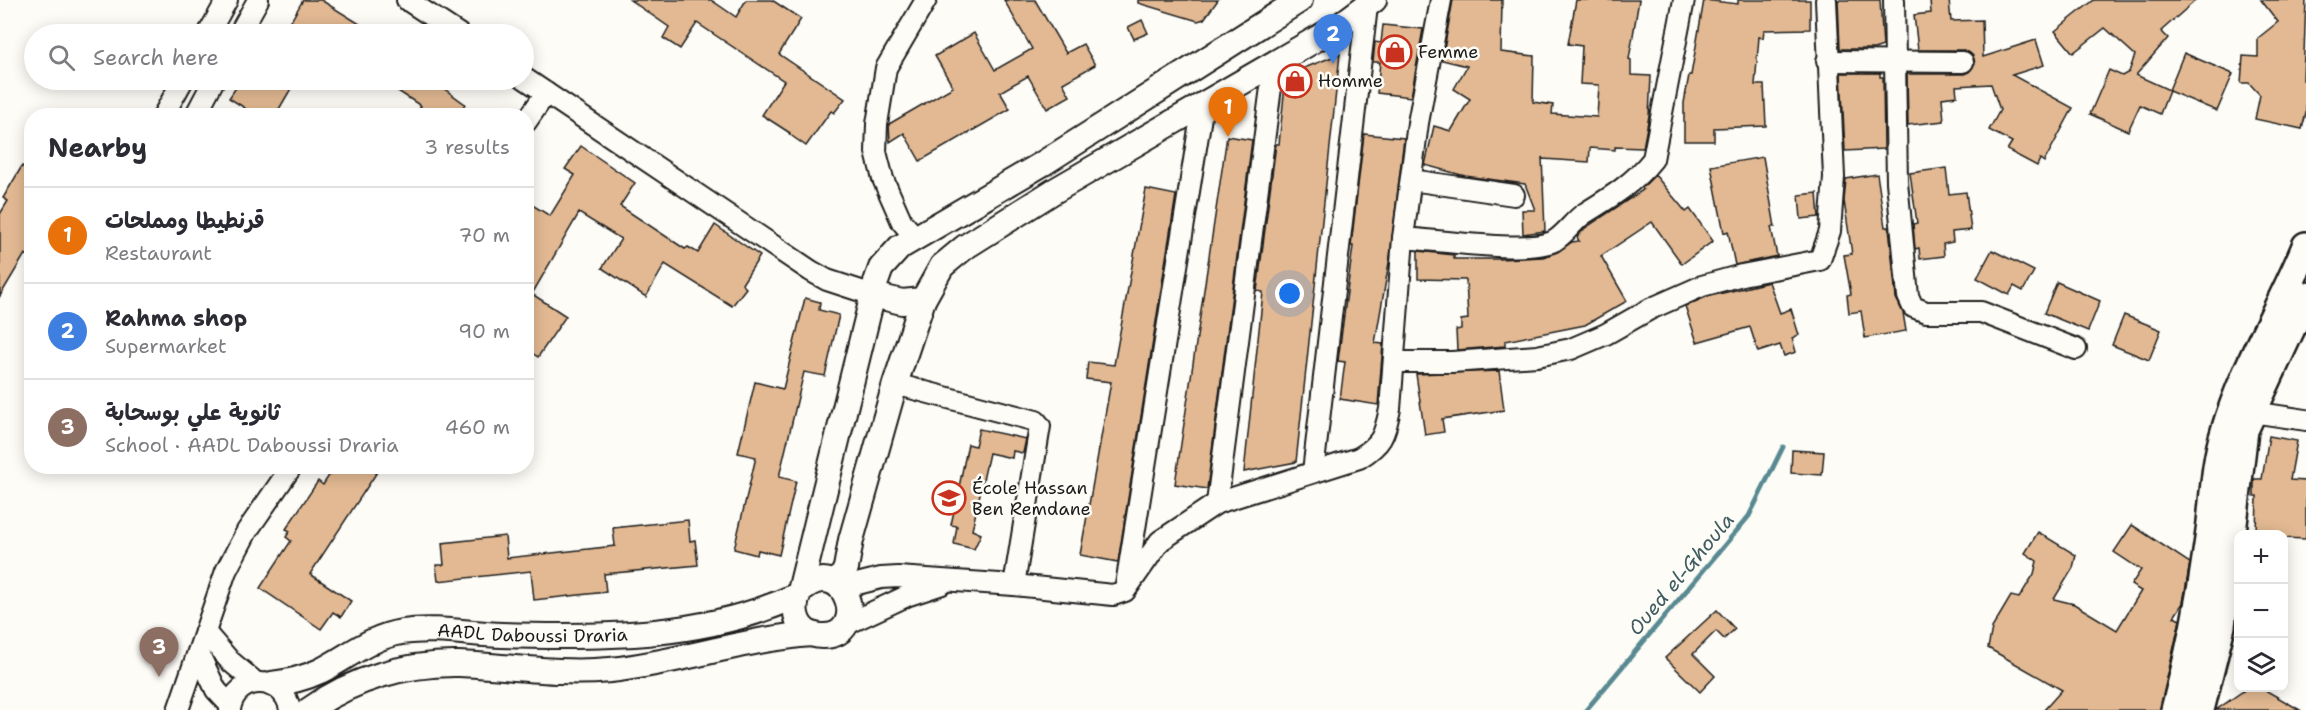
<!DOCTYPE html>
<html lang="en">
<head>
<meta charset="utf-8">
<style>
	:root { --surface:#fff; --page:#f2f2f3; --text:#2b2b33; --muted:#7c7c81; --line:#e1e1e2; --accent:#0b8043 }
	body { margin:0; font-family:"Shantell Sans","Playpen Sans Arabic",sans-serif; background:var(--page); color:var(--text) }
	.controls { position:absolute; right:18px; bottom:18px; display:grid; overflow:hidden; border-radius:12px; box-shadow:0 3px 15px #0003 }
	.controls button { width:54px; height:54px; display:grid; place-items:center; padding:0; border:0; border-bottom:2px solid var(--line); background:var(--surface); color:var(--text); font:30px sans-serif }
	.you { position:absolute; left:1290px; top:294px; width:21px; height:21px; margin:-15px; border:4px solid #fff; border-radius:50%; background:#1a73e8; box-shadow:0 0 0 9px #1a73e833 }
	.badge { display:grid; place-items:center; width:39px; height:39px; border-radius:50%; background:var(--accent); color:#fff; font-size:20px; font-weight:700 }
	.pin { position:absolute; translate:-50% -50px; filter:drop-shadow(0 2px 3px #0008) }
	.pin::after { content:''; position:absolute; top:32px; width:21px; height:18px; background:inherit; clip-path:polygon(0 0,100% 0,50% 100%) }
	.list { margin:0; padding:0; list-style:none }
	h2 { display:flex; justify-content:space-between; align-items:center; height:78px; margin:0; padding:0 24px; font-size:26px }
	h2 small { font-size:20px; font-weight:400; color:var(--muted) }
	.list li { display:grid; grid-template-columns:39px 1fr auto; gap:18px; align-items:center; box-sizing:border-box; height:96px; padding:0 24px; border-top:2px solid var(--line) }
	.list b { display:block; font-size:22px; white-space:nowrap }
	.list p { margin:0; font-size:20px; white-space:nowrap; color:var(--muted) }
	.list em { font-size:20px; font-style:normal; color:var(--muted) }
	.icon { flex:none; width:33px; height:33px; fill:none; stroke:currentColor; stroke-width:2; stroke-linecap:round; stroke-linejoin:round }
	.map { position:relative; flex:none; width:2306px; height:710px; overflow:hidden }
	.search { position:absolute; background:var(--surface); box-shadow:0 3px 15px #0003; left:24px; top:24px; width:510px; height:66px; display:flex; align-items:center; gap:15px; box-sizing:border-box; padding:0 21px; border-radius:33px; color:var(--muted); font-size:22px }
	.panel { position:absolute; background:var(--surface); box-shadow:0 3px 15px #0003; left:24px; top:108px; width:510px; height:366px; border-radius:24px }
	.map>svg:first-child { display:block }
</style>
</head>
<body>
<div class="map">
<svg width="2306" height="710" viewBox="0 0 2306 710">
	<rect width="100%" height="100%" fill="#fdfcf7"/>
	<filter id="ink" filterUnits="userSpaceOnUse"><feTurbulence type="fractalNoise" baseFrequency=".0167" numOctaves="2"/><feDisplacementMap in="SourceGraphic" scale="12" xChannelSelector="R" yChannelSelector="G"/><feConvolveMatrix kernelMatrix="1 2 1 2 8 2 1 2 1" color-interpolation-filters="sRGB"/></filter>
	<g filter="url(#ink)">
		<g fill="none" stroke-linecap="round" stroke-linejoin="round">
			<path stroke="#598991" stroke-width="5" d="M 1586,710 L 1749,516 L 1783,447"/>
		</g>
		<g fill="#e2b992" stroke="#1c1c1c" stroke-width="1.5">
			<path d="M 303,0 L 321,0 L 376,34 L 289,34 L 295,24 L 291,21 Z"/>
			<path d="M 630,0 L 711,0 L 736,17 L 746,0 L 772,0 L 801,19 L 779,54 L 845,99 L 834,113 L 831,111 L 806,146 L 789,134 L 790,133 L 762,115 L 784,81 L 697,23 L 680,49 L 663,38 L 669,27 Z"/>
			<path d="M 1004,0 L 1035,0 L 1066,53 L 1083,44 L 1095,65 L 1063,83 L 1070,96 L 1047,109 L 1028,76 L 1000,92 L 1010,109 L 920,161 L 904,133 L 890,142 L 889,124 L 953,87 L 935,56 L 974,33 L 995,70 L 1032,49 Z"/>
			<path d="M 1138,0 L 1218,0 L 1204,19 L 1198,21 L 1138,3 Z"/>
			<path d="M 1453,0 L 1502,0 L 1501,52 L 1534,56 L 1533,102 L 1553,105 L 1552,114 L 1597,117 L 1599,85 L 1580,84 L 1582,46 L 1568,44 L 1576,0 L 1639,0 L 1629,59 L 1631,60 L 1631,75 L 1651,76 L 1649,116 L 1643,148 L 1615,147 L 1615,150 L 1590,148 L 1589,162 L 1543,159 L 1542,157 L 1545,231 L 1523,234 L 1522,210 L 1535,210 L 1525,184 L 1465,176 L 1425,165 L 1434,126 L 1451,131 L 1470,99 L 1454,89 L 1467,66 L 1442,60 Z"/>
			<path d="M 1704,0 L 1738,4 L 1738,0 L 1810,0 L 1810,29 L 1764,30 L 1763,38 L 1759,37 L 1755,85 L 1764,85 L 1766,126 L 1714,128 L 1714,141 L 1684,141 L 1684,103 L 1689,75 L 1691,75 Z"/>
			<path d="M 1838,0 L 1880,0 L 1883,46 L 1874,49 L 1840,49 Z"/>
			<path d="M 1930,0 L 1949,0 L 1951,21 L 1982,20 L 1983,57 L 2036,40 L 2044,65 L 2012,75 L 2073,108 L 2044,162 L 2040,159 L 2037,166 L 2007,150 L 2012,142 L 1989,130 L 2000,110 L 1991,84 L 1956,86 L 1957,96 L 1942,98 L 1944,121 L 1908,125 L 1907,74 L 1964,74 L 1969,72 L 1975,63 L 1973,56 L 1964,50 L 1918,50 L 1914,15 L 1931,13 Z"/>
			<path d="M 2094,0 L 2196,0 L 2161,31 L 2168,38 L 2136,75 L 2169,90 L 2184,53 L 2233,74 L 2217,111 L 2169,91 L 2160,114 L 2140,105 L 2128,131 L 2090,114 L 2109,70 L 2122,76 L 2129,72 L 2135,55 L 2105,28 L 2073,53 L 2055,31 Z"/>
			<path d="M 2261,0 L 2306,0 L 2303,80 L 2306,80 L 2306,113 L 2302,129 L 2255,119 L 2260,95 L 2249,83 L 2241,83 L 2243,56 L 2258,57 L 2258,38 L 2278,22 Z"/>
			<path d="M 1142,20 L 1148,33 L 1134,39 L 1128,27 Z"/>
			<path d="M 1383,25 L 1423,29 L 1411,97 L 1377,93 L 1380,62 L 1373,62 L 1375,42 L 1381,43 Z"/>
			<path d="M 1340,54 L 1296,462 L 1244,472 L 1263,292 L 1257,291 L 1276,144 L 1279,144 L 1286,75 Z"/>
			<path d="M 1841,73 L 1880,73 L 1880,77 L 1883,77 L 1884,149 L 1845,151 Z"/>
			<path d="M 241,80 L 296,80 L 275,116 L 240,116 L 245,108 L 229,98 Z"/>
			<path d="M 381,80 L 432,80 L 465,104 L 458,116 L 415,116 L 421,106 Z"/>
			<path d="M 1364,134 L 1404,138 L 1390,257 L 1375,343 L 1383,344 L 1378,405 L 1340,399 L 1345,362 L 1338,361 L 1353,246 L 1351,246 Z"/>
			<path d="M 1227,136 L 1252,140 L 1207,489 L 1175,484 Z"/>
			<path d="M 581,146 L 635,183 L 620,206 L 685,249 L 688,247 L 698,253 L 715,225 L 760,256 L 742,284 L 746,288 L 732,306 L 665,264 L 646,297 L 602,268 L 621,239 L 579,213 L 532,294 L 566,316 L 538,357 L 526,349 L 526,201 L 550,216 L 575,175 L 565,169 Z"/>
			<path d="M 1763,157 L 1775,227 L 1771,227 L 1777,256 L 1735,265 L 1728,231 L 1724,233 L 1711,166 Z"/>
			<path d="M 22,166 L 32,172 L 32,258 L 25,254 L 0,296 L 0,214 L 8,201 L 3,198 Z"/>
			<path d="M 1946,168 L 1949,194 L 1966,192 L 1971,230 L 1952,232 L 1953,242 L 1943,244 L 1944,256 L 1920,259 L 1919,248 L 1915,249 L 1913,224 L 1917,223 L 1910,173 Z"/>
			<path d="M 1877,174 L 1885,227 L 1889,227 L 1896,298 L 1903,313 L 1906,331 L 1865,338 L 1861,311 L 1849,313 L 1847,295 L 1851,294 L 1844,255 L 1852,254 L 1844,201 L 1846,179 Z"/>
			<path d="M 1655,175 L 1686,212 L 1690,209 L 1713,241 L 1682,264 L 1652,222 L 1601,256 L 1627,301 L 1585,325 L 1505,341 L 1505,346 L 1457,350 L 1456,330 L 1461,329 L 1461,320 L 1468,319 L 1466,280 L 1418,279 L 1418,251 L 1454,255 L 1454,259 L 1499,259 L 1543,257 L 1557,252 L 1572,242 L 1579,241 L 1577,237 L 1585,228 L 1643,190 L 1642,188 Z"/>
			<path d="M 1146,189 L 1176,195 L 1118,562 L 1080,555 L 1111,382 L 1086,379 L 1088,362 L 1114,365 Z"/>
			<path d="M 1817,193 L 1819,217 L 1801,219 L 1799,195 Z"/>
			<path d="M 1992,250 L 2034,271 L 2023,291 L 2014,286 L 2009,295 L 1977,278 Z"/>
			<path d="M 1769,282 L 1780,313 L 1791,309 L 1799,335 L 1792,338 L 1796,352 L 1784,356 L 1780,345 L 1758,352 L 1750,327 L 1697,342 L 1685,306 L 1706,297 Z"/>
			<path d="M 2057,282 L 2100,301 L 2088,331 L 2044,313 Z"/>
			<path d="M 805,298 L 820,302 L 819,310 L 839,315 L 825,376 L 804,372 L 779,477 L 796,481 L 779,555 L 758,550 L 757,555 L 734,549 L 756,457 L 738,453 L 755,382 L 783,389 Z"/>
			<path d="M 2124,315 L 2161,330 L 2149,360 L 2112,345 Z"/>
			<path d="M 1499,371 L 1504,410 L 1442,419 L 1444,432 L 1425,435 L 1416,374 Z"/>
			<path d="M 979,429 L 1026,439 L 1023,453 L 1013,451 L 1012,458 L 989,453 L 972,530 L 981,534 L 974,549 L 954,544 L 957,526 L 951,525 L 968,444 L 975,446 Z"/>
			<path d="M 2269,436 L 2297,441 L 2290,480 L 2306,481 L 2306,539 L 2283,538 L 2283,534 L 2256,534 L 2257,496 L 2254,496 L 2254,479 L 2262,479 Z"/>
			<path d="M 1792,450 L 1824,452 L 1822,475 L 1791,473 Z"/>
			<path d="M 335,466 L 381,466 L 310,574 L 351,601 L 341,617 L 333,612 L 321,629 L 260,588 L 291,541 L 286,537 L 290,531 L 286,529 L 318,481 L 323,485 Z"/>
			<path d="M 688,520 L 690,541 L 695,540 L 698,565 L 604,574 L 606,592 L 534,600 L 531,571 L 438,581 L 436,565 L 444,565 L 442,543 L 505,536 L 507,558 L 615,546 L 613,528 Z"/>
			<path d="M 2132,525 L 2190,563 L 2183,603 L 2174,617 L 2180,620 L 2160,710 L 2044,710 L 2062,690 L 1988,648 L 1992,628 L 2011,596 L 2019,598 L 2034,574 L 2037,561 L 2025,553 L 2038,532 L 2076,555 L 2073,568 L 2054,599 L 2074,604 L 2117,630 L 2141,591 L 2131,585 L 2141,570 L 2114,552 Z"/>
			<path d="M 1717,610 L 1735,629 L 1724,639 L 1716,631 L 1693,654 L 1715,676 L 1700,692 L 1665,658 Z"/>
			<path d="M 2249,687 L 2260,687 L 2300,710 L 2216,710 Z"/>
		</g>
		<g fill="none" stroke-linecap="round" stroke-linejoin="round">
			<g stroke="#1c1c1c" stroke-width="24">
				<g id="minor">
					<path d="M 407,0 L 459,34"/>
					<path d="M 1894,0 L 1897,182 L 1908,296 L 1913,307 L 1926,312 L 1981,312 L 2076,349"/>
					<path d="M 208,34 L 227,0"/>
					<path d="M 239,34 L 258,0"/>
					<path d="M 1827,61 L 1963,62"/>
					<path d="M 524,78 L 811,271 L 827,280 L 873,295"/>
					<path d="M 163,116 L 183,80"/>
					<path d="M 195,116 L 214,80"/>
					<path d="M 526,122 L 546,93"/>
					<path d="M 1411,180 L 1514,195"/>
					<path d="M 915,237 L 902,222 L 883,179 L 876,152 L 877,124 L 886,68 L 926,0"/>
					<path d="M 1403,238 C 1436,240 1529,254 1554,241 C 1566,234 1574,220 1585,213 C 1611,197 1634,183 1653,159 L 1684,0"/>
					<path d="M 1394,362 L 1452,362 L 1537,356 L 1571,349 L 1606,334 L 1650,309 L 1702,286 L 1742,275 L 1820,260 L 1830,231 L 1834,177 L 1826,0"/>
					<path d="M 895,384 L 1036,421 L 1040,426 L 1014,585"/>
					<path d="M 2252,412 L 2306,420"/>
					<path d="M 1313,472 L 1367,6"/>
					<path d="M 1217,503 L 1274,64"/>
					<path d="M 1126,585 L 1203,104"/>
					<path d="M 841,588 L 881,578 L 898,577 L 1014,585 L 1113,595 L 1125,591 L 1160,541 L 1217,503 L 1359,458 C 1383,443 1384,436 1390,409 L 1403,238 L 1418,123 L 1441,0"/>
					<path d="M 845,625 L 909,595 L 942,584"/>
					<path d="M 205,632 L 230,661 L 255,682"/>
					<path d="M 198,652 L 216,690 L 230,705"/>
					<path d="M 178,710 L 226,571 L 247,531 L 292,466"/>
					<path d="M 230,710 C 234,674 285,674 290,710"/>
				</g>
			</g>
			<g stroke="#1c1c1c" stroke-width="28">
				<g id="tertiary">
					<path d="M 873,295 L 902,302 L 923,300"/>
					<path d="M 838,585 L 846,568 L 851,540 L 895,384 L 923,300 L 942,266 L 965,247 L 1054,191 L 1342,24 L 1374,0"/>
					<path d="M 800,591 C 846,550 872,638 822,636 C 797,636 790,610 800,591 L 876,282 L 881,268 L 900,247 L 1042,164 L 1300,0"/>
					<path id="s1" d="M 272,684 C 289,682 305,678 320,671 C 348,657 370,637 402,632 C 435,627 470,634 502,635 C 602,638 706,638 798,595"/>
					<path d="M 309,710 C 352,679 406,663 459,664 C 509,666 560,675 610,670 C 678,663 743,639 812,634"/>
				</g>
			</g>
			<g stroke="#1c1c1c" stroke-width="32">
				<g id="secondary">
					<path d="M 2175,710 C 2190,654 2201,597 2209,539 C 2214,503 2214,466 2225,431 C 2244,366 2281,308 2306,246"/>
					<path d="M 2200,710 L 2221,626 L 2244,430 L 2306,296"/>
				</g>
			</g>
			<use href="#minor" stroke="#fdfcf7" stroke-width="20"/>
			<use href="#tertiary" stroke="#fdfcf7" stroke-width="24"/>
			<use href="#secondary" stroke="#fdfcf7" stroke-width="27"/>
		</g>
	</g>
	<defs>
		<g id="shop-ring" transform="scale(1.725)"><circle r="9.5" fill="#fdfcf7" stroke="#c8321e" stroke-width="1.5"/><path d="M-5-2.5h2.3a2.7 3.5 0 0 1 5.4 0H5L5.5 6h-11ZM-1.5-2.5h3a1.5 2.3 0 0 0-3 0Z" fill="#c8321e"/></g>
		<g id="school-ring" transform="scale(1.725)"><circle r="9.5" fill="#fdfcf7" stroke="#c8321e" stroke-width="1.5"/><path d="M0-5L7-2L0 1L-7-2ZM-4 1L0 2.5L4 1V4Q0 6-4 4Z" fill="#c8321e"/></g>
	</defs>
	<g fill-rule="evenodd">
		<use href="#shop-ring" x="1395" y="52"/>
		<use href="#shop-ring" x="1295" y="81"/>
		<use href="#school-ring" x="949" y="498"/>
	</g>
	<g text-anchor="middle" stroke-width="5" stroke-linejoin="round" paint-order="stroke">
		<g font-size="18" fill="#1c1c1c" stroke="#fdfcf7" text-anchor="start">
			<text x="1418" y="58">Femme</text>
			<text x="1318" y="87">Homme</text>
			<text x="972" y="494">École Hassan<tspan x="972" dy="21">Ben Remdane</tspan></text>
		</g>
		<g font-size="18" fill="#1c1c1c" stroke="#fdfcf7">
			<text dy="6" stroke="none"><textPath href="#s1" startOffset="272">AADL Daboussi Draria</textPath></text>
		</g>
		<g font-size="20" font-style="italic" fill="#405c60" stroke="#fdfcf7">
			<text transform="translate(1681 574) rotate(-50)" y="7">Oued el-Ghoula</text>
		</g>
	</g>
</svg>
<div class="controls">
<button>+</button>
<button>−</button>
<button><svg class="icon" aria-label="layers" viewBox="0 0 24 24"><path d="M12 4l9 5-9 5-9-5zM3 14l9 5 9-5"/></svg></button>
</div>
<div class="you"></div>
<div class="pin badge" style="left:1228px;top:137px;background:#e8710a">1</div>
<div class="pin badge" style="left:1333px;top:64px;background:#3f7fe0">2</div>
<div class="pin badge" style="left:159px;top:677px;background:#8d6e63">3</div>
<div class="search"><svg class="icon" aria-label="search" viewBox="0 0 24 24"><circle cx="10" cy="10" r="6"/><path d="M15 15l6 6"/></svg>Search here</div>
<section class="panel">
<h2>Nearby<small>3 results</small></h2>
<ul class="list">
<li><span class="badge" style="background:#e8710a">1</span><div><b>قرنطيطا ومملحات</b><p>Restaurant</p></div><em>70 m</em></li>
<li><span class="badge" style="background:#3f7fe0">2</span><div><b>Rahma shop</b><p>Supermarket</p></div><em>90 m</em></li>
<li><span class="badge" style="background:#8d6e63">3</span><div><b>ثانوية علي بوسحابة</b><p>School · AADL Daboussi Draria</p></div><em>460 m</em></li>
</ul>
</section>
</div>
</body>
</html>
